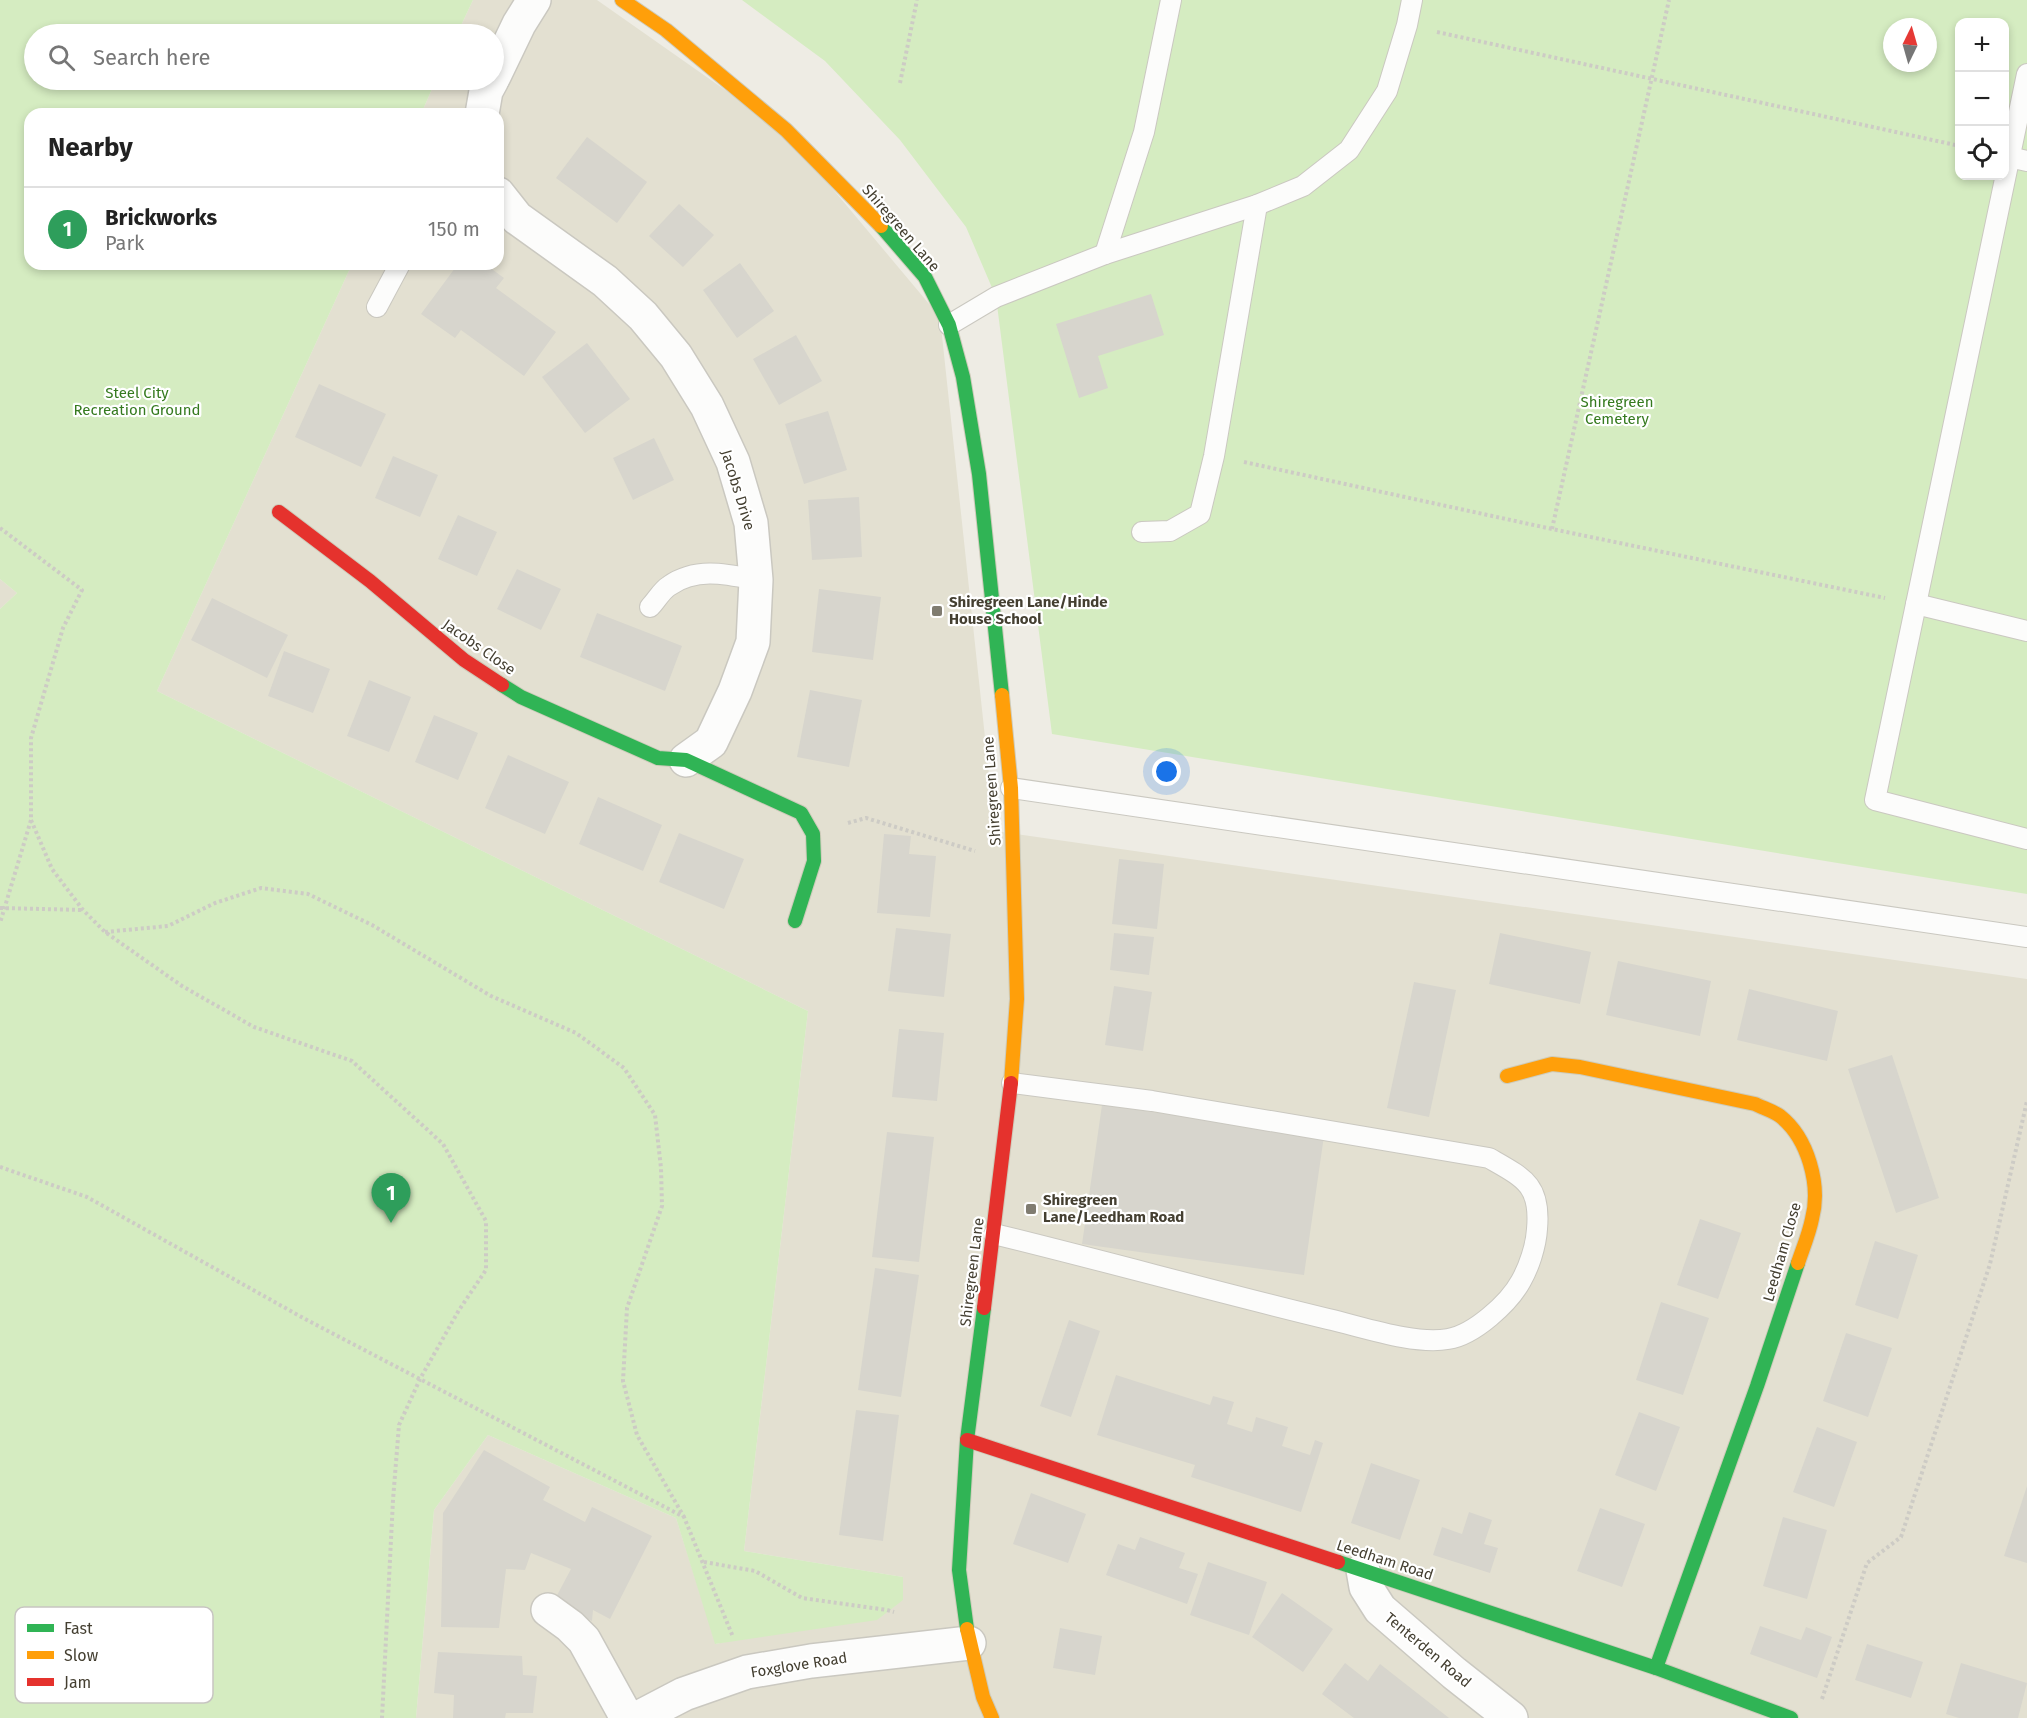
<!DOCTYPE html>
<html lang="en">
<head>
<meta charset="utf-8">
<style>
	:root { --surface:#fff; --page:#f6f6f6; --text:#222; --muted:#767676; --line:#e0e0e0; --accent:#0b8043 }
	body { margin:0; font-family:"Fira Sans",sans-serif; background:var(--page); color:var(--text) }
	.controls { position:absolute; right:18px; top:18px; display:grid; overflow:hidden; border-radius:12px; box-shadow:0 3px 9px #0003 }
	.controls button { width:54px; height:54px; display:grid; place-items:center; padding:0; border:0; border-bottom:2px solid var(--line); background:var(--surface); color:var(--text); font:30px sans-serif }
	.compass { position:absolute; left:1883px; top:18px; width:54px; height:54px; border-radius:50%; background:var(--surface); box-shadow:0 3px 9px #0003; rotate:5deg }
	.you { position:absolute; left:1167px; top:772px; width:21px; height:21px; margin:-15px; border:4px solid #fff; border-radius:50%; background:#1a73e8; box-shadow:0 0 0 9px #1a73e833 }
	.badge { display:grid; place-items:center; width:39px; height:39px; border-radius:50%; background:var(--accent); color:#fff; font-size:20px; font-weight:700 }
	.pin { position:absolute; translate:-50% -50px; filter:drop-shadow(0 2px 3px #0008) }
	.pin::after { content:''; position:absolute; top:32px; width:21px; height:18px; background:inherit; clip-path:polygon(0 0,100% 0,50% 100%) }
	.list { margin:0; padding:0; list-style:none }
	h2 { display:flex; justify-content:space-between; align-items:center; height:78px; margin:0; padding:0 24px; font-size:26px }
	h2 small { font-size:20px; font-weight:400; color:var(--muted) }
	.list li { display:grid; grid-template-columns:39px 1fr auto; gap:18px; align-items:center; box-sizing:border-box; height:84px; padding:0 24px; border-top:2px solid var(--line) }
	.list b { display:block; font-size:22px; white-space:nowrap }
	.list p { margin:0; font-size:20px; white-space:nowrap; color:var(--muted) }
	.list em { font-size:20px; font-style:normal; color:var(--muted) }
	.icon { flex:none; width:33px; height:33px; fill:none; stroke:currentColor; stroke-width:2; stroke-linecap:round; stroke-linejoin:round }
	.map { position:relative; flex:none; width:2027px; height:1718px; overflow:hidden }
	.search { position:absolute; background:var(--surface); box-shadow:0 3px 9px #0003; left:24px; top:24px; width:480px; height:66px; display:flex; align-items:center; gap:15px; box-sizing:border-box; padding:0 21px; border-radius:33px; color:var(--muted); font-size:22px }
	.panel { position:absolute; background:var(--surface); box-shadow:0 3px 9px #0003; left:24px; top:108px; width:480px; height:162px; border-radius:18px }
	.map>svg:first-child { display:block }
</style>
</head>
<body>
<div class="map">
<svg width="2027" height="1718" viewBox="0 0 2027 1718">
	<rect width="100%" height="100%" fill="#eeece4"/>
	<g fill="#e3e0d1">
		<path d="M 473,0 L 597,0 L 785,132 L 940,317 L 995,831 L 2027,979 L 2027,1718 L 416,1718 L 434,1510 L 488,1435 L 676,1518 L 716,1644 L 903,1600 L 903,1577 L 744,1551 L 808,1011 L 157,691 L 352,264 L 498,264 L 498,114 L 421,114 L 436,80 L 494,80 L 494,34 L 457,34 Z"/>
		<path d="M 0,579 L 17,593 L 0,609 Z"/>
	</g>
	<g fill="#d5ecc1" fill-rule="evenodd">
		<path d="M 0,0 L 473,0 L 457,34 L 34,34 L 34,80 L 436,80 L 421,114 L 30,114 L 30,264 L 352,264 L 157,691 L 808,1011 L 744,1551 L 903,1577 L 903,1600 L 877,1620 L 715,1644 L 676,1518 L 488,1435 L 434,1510 L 416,1718 L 0,1718 L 0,609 L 17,593 L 0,579 Z"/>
		<path d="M 742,0 L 2027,0 L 2027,894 L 1052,734 L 996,297 L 966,227 L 900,140 L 825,61 ZM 1960,22 L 2004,22 L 2004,176 L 1960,176 ZM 1892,27 L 1928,27 L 1928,63 L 1892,63 Z"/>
	</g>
	<g fill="#d7d5cd">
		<path d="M 587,137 L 647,182 L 617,223 L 556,178 Z"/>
		<path d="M 679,204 L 714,235 L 683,267 L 649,236 Z"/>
		<path d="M 740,263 L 774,311 L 737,338 L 703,290 Z"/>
		<path d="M 458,264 L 485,264 L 504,278 L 496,288 L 556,332 L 524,376 L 461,330 L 455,338 L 421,314 Z"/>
		<path d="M 1151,294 L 1164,335 L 1098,356 L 1108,388 L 1079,398 L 1056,324 Z"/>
		<path d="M 796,335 L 822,381 L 779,405 L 753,359 Z"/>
		<path d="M 587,343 L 630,399 L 585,433 L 542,377 Z"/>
		<path d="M 319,384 L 386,414 L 361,467 L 295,437 Z"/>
		<path d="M 828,411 L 847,470 L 804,484 L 785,424 Z"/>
		<path d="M 654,438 L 674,480 L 633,500 L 613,458 Z"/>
		<path d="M 393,456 L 438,475 L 420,517 L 375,498 Z"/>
		<path d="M 859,497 L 862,557 L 812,560 L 808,500 Z"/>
		<path d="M 458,515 L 497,532 L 477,576 L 438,559 Z"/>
		<path d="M 517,569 L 561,589 L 541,630 L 497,609 Z"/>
		<path d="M 819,589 L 881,597 L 873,660 L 812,652 Z"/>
		<path d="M 212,598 L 288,635 L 267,678 L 191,640 Z"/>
		<path d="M 597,613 L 682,646 L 665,691 L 580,657 Z"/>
		<path d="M 284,651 L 330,669 L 313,713 L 268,696 Z"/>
		<path d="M 369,680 L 411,697 L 389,752 L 347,736 Z"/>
		<path d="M 810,690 L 862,700 L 849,767 L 797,757 Z"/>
		<path d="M 434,715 L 478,733 L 458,780 L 415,762 Z"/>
		<path d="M 508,755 L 569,782 L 545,834 L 485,808 Z"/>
		<path d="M 598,797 L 662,825 L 643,871 L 579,844 Z"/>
		<path d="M 679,833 L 744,859 L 724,909 L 659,882 Z"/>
		<path d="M 884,834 L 911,836 L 909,854 L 936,856 L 930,917 L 877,913 Z"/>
		<path d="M 1119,859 L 1164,864 L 1157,929 L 1112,924 Z"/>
		<path d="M 896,928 L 951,934 L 944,997 L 888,991 Z"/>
		<path d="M 1114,933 L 1154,937 L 1149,975 L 1110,970 Z"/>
		<path d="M 1500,933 L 1591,952 L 1580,1004 L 1489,984 Z"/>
		<path d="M 1618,961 L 1711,981 L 1700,1036 L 1606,1015 Z"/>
		<path d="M 1414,982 L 1456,990 L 1429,1117 L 1387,1108 Z"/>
		<path d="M 1114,986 L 1152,992 L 1143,1051 L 1105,1045 Z"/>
		<path d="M 1749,989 L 1838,1011 L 1827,1061 L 1737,1040 Z"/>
		<path d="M 899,1029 L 944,1033 L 937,1101 L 892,1097 Z"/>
		<path d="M 1892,1055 L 1939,1198 L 1896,1213 L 1848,1069 Z"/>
		<path d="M 1102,1105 L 1324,1136 L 1304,1275 L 1082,1244 Z"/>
		<path d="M 887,1132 L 934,1137 L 919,1262 L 872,1257 Z"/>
		<path d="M 1700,1219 L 1741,1233 L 1718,1299 L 1677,1285 Z"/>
		<path d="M 1875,1241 L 1918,1255 L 1898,1319 L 1855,1305 Z"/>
		<path d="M 875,1268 L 919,1275 L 901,1397 L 858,1390 Z"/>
		<path d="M 1661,1302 L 1709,1318 L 1683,1395 L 1636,1380 Z"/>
		<path d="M 1069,1320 L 1100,1331 L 1071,1417 L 1040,1406 Z"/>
		<path d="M 1846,1333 L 1892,1348 L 1868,1417 L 1823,1401 Z"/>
		<path d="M 1116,1375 L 1210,1405 L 1213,1396 L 1234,1402 L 1227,1424 L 1252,1432 L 1256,1417 L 1288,1427 L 1282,1446 L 1310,1455 L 1315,1440 L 1323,1443 L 1301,1512 L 1191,1477 L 1195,1465 L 1097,1435 Z"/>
		<path d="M 856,1410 L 899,1415 L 883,1541 L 839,1535 Z"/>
		<path d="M 1639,1412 L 1680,1427 L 1656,1491 L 1615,1475 Z"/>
		<path d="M 1817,1427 L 1857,1442 L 1834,1507 L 1793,1492 Z"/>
		<path d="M 484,1450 L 550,1487 L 543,1500 L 585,1522 L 592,1507 L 652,1536 L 610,1619 L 593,1610 L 592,1621 L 554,1601 L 571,1569 L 531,1553 L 525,1570 L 506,1569 L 499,1628 L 441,1627 L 443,1513 Z"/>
		<path d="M 1371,1463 L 1420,1480 L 1400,1540 L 1351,1523 Z"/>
		<path d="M 2027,1486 L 2027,1563 L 2004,1556 Z"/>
		<path d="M 1031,1493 L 1086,1514 L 1068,1563 L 1013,1544 Z"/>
		<path d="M 1600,1508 L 1645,1524 L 1622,1587 L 1577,1571 Z"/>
		<path d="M 1469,1512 L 1492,1520 L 1484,1544 L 1498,1548 L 1490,1573 L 1433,1555 L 1442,1527 L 1462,1534 Z"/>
		<path d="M 1783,1517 L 1827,1530 L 1807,1599 L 1763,1586 Z"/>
		<path d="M 1140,1537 L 1185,1553 L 1179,1568 L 1198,1574 L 1187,1604 L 1106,1575 L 1118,1544 L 1135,1550 Z"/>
		<path d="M 1208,1562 L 1267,1582 L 1249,1635 L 1190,1615 Z"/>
		<path d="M 1282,1593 L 1333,1629 L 1303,1672 L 1252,1637 Z"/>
		<path d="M 1760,1626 L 1801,1640 L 1806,1627 L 1832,1637 L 1817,1678 L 1750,1654 Z"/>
		<path d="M 1060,1628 L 1102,1636 L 1095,1675 L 1053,1668 Z"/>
		<path d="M 1867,1644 L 1923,1662 L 1911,1698 L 1855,1680 Z"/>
		<path d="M 438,1652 L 522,1656 L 523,1675 L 537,1676 L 533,1713 L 506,1713 L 505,1718 L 453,1718 L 454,1695 L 434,1693 Z"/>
		<path d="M 1345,1663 L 1368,1681 L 1380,1664 L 1449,1718 L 1354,1718 L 1322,1694 Z"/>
		<path d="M 1961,1663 L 2027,1683 L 2018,1718 L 1959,1718 L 1946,1714 Z"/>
	</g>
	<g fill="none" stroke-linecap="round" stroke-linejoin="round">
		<g stroke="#cac8c0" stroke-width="22">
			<g id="lane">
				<path d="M 2027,74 L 1875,800 L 2027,839"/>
				<path d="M 2009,157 L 2027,161"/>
				<path d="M 1105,254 L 1144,132 L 1171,0"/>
				<path d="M 377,307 L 400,264"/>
				<path d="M 949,325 L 996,297 L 1105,254 L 1257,205 L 1303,186 L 1349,150 L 1387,91 L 1407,25 L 1412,0"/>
				<path d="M 1142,532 L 1170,531 L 1200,514 L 1214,456 L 1257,205"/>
				<path d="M 1916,604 L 2027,631"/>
				<path d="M 650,607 C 656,601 662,590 669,586 C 696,567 726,574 756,580"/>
				<path d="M 1011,788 L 2027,937"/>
				<path d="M 994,1234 C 1105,1261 1216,1292 1328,1319 C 1363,1327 1414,1345 1448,1339 C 1474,1335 1509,1303 1521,1281 C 1529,1267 1536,1246 1537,1229 C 1541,1185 1524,1178 1489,1158 L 1152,1101 L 1012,1083"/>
			</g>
		</g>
		<g stroke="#cac8c0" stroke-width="36">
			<g id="street">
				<path d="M 494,76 L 519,24 L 534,0"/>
				<path d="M 482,114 L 486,91 L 492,80"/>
				<path d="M 498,194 L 517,218 L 605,281 L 643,316 L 676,356 L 707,406 L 733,462 L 751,523 L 756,580 L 753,642 L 735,691 L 711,742 L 686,760"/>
				<path d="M 1363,1570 L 1366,1587 L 1380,1609 L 1454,1673 L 1511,1718"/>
				<path d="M 548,1610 L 570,1626 L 584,1640 L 627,1718"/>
				<path d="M 638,1718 L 684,1694 L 747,1672 L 811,1661 L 969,1643"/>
			</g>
		</g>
		<g stroke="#cecbba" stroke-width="16">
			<g id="fast">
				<path d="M 881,226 L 925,277 L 949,325 L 963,377 L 979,474 L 1002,695"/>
				<path d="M 502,685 L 521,697 L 658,758 L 686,760 L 801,813 L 813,834 L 814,861 L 795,921"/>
				<path d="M 1338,1562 L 1656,1668 L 1791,1718"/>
				<path d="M 967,1629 L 959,1570 L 967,1440 L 984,1308"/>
				<path d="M 1656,1668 L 1757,1386 L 1798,1263"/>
			</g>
		</g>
		<g stroke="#cecbba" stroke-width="16">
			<g id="slow">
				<path d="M 622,0 L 666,30 L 786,130 L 881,226"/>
				<path d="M 1002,695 L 1011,788 L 1017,999 L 1011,1083"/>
				<path d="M 1507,1076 L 1552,1064 L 1580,1067 L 1755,1104 C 1763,1108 1773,1111 1780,1116 C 1808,1138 1821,1185 1812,1219 C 1809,1234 1803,1248 1798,1263"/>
				<path d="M 967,1629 L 983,1697 L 992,1718"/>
			</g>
		</g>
		<g stroke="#cecbba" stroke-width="16">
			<g id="jam">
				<path d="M 279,512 L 370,581 L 464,660 L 502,685"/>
				<path d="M 984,1308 L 1011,1083"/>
				<path d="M 967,1440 L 1338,1562"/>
			</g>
		</g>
		<g stroke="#cdcbc5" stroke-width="4" stroke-dasharray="3 3" stroke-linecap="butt">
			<path d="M 1437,32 L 1960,146"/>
			<path d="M 900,83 L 917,0"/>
			<path d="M 1244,462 L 1552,529 L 1885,598"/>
			<path d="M 0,528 L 82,590 L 63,628 L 31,738 L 31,820 L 0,923"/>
			<path d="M 1552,529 L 1669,0"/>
			<path d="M 31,820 L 52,869 L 83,910 L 105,932 L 182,986 L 254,1027 L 352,1061 L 443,1144 L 486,1221 L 486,1270 L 459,1310 L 420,1379 L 399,1425 L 393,1500 L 382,1718"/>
			<path d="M 848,823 L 866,818 L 975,851"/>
			<path d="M 0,908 L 83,910"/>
			<path d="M 105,932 L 168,926 L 215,903 L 261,888 L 308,894 L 372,925 L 491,996 L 576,1033 L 624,1068 L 655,1115 L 661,1168 L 662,1206 L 627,1308 L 623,1381 L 637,1435 L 684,1517"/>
			<path d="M 0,1167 L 87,1197 L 305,1319 L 684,1517 L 733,1637"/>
			<path d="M 704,1562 L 755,1571 L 802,1598 L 887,1610 L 894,1612"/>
			<path d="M 1822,1699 L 1867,1563 L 1901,1537 L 1990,1264 L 2027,1101"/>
		</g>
		<use href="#lane" stroke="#fcfcfb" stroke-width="20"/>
		<use href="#street" stroke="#fcfcfb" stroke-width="33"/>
		<use href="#fast" stroke="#30b455" stroke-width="14"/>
		<use href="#slow" stroke="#ff9f0a" stroke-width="14"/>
		<use href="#jam" stroke="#e5322d" stroke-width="14"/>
	</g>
	<g fill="#807c70" stroke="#fff" stroke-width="2">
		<rect x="931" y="605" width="12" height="12" rx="3"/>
		<rect x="1025" y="1203" width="12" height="12" rx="3"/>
	</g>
	<g text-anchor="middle" stroke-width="4.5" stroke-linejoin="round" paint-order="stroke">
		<g font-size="15" fill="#443f31" stroke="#fff">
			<text transform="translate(901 228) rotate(49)" y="5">Shiregreen Lane</text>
			<text transform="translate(738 490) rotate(73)" y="5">Jacobs Drive</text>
			<text transform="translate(479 647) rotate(35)" y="5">Jacobs Close</text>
			<text transform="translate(992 791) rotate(-94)" y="5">Shiregreen Lane</text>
			<text transform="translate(1782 1252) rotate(-74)" y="5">Leedham Close</text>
			<text transform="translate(972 1272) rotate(-83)" y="5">Shiregreen Lane</text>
			<text transform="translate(1385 1560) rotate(18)" y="5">Leedham Road</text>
			<text transform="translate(1428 1650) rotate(40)" y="5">Tenterden Road</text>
			<text transform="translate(799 1665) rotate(-9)" y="5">Foxglove Road</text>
		</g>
		<g font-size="15" fill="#357a1f" stroke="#fff">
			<text x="137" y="398">Steel City<tspan x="137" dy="17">Recreation Ground</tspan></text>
			<text x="1617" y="407">Shiregreen<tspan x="1617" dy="17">Cemetery</tspan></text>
		</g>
		<g font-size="15" font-weight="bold" fill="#443f31" stroke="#fff" text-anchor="start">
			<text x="949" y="607">Shiregreen Lane/Hinde<tspan x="949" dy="17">House School</tspan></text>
			<text x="1043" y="1205">Shiregreen<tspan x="1043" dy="17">Lane/Leedham Road</tspan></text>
		</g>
	</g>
	<rect x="15" y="1607" width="198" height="96" rx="9" fill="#fff" stroke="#c7c5c1" stroke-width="1.5"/>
	<rect x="27" y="1624" width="27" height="8" fill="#30b455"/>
	<rect x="27" y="1651" width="27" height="8" fill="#ff9f0a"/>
	<rect x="27" y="1678" width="27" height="8" fill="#e5322d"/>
	<g font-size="16" fill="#443f31">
		<text x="64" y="1634">Fast</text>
		<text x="64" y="1661">Slow</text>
		<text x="64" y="1688">Jam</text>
	</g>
</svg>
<div class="controls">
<button>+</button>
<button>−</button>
<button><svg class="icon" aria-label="locate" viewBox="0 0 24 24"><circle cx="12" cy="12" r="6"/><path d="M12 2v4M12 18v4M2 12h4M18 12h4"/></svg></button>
</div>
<svg class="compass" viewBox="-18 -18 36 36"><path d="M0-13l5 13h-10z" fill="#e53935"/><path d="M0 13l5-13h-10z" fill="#767676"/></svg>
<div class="you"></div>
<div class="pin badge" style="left:391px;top:1223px;background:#2e9e5b">1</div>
<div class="search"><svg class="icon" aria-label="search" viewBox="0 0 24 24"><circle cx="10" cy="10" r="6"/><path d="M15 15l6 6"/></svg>Search here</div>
<section class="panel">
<h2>Nearby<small></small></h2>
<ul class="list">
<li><span class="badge" style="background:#2e9e5b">1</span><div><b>Brickworks</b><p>Park</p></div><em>150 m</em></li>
</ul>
</section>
</div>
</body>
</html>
